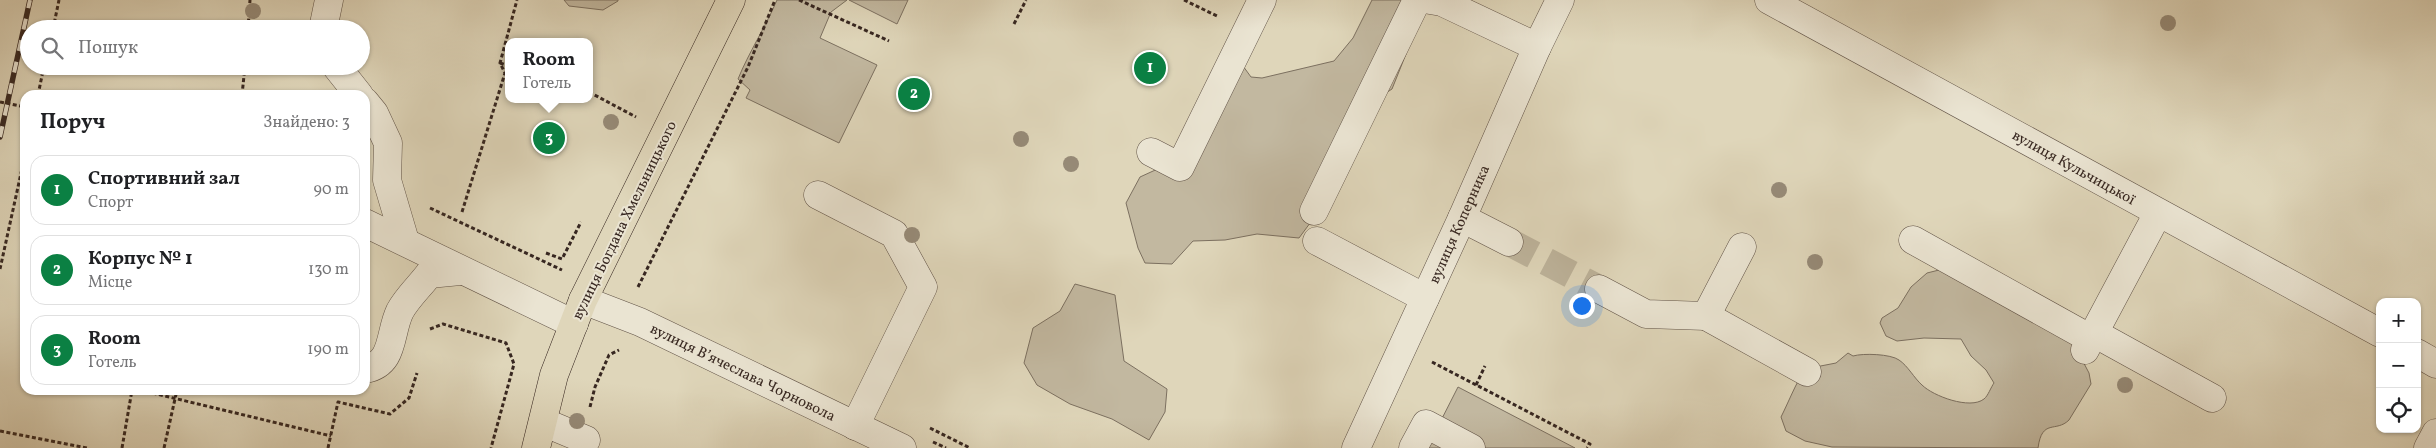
<!DOCTYPE html>
<html lang="uk">
<head>
<meta charset="utf-8">
<style>
	:root { --surface:#fff; --page:#f2f2f2; --text:#202124; --muted:#757577; --line:#e0e0e0; --accent:#0b8043 }
	body { margin:0; font-family:Vollkorn,serif; background:var(--page); color:var(--text) }
	.controls { position:absolute; right:15px; bottom:15px; display:grid; overflow:hidden; border-radius:10px; box-shadow:0 1px 4px #0004 }
	.controls button { width:45px; height:45px; display:grid; place-items:center; padding:0; border:0; border-bottom:1px solid var(--line); background:var(--surface); color:var(--text); font:25px sans-serif }
	.you { position:absolute; left:1581px; top:305px; width:18px; height:18px; margin:-12px; border:4px solid #fff; border-radius:50%; background:#1a73e8; box-shadow:0 0 0 8px #1a73e833 }
	.badge { display:grid; place-items:center; width:32px; height:32px; border-radius:50%; background:var(--accent); color:#fff; font-size:16px; font-weight:700 }
	.pin { position:absolute; translate:-50% -50%; border:2px solid #fff; box-shadow:0 1px 5px #0006 }
	.popup { position:absolute; left:505px; top:38px; width:88px; height:65px; box-sizing:border-box; display:grid; place-content:center; border-radius:10px; background:var(--surface); filter:drop-shadow(0 1px 4px #0005); font-size:16px; white-space:nowrap; color:var(--muted) }
	.popup b { font-size:19px; color:var(--text) }
	.popup::after { content:''; position:absolute; left:50%; top:100%; margin-left:-10px; border:10px solid transparent; border-top-color:var(--surface) }
	.list { margin:0; padding:0; list-style:none }
	h2 { display:flex; justify-content:space-between; align-items:center; height:65px; margin:0; padding:0 20px; font-size:21px }
	h2 small { font-size:16px; font-weight:400; color:var(--muted) }
	.list li { display:grid; grid-template-columns:32px 1fr auto; gap:15px; align-items:center; box-sizing:border-box; height:70px; margin:0 10px 10px; padding:0 10px; border:1px solid var(--line); border-radius:15px }
	.list b { display:block; font-size:19px; white-space:nowrap }
	.list p { margin:0; font-size:16px; white-space:nowrap; color:var(--muted) }
	.list em { font-size:16px; font-style:normal; color:var(--muted) }
	.icon { flex:none; width:28px; height:28px; fill:none; stroke:currentColor; stroke-width:2; stroke-linecap:round; stroke-linejoin:round }
	.map { position:relative; flex:none; width:2436px; height:448px; overflow:hidden }
	.search { position:absolute; background:var(--surface); box-shadow:0 1px 4px #0004; left:20px; top:20px; width:350px; height:55px; display:flex; align-items:center; gap:12px; box-sizing:border-box; padding:0 18px; border-radius:28px; color:var(--muted); font-size:19px }
	.panel { position:absolute; background:var(--surface); box-shadow:0 1px 4px #0004; left:20px; top:90px; width:350px; height:305px; border-radius:15px }
	.map>svg:first-child { display:block }
</style>
</head>
<body>
<div class="map">
<svg width="2436" height="448" viewBox="0 0 2436 448">
	<rect width="100%" height="100%" fill="#dfd6ba"/>
	<filter id="stains"><feTurbulence type="fractalNoise" baseFrequency=".004" numOctaves="4"/><feColorMatrix values="0 0 0 0 .2 0 0 0 0 .09 0 0 0 0 .02 0 0 0 .5 -.17"/></filter>
	<radialGradient id="worn" r=".72"><stop offset=".6" stop-color="#630" stop-opacity="0"/><stop offset="1" stop-color="#630" stop-opacity=".3"/></radialGradient>
	<g fill="#c2b8a0" stroke="#7c7060">
		<path d="M 564,0 L 618,0 L 618,1 L 603,10 L 569,6 Z"/>
		<path d="M 777,0 L 847,0 L 831,12 L 820,38 L 877,65 L 839,143 L 746,98 L 750,90 L 738,79 C 749,52 765,28 777,0 Z"/>
		<path d="M 849,0 L 908,0 L 897,24 Z"/>
		<path d="M 1372,0 L 1405,0 L 1406,54 L 1392,89 L 1355,113 L 1316,215 L 1299,238 L 1257,234 L 1225,240 L 1193,241 L 1172,264 L 1145,263 L 1138,248 L 1126,203 L 1140,177 L 1175,161 L 1235,55 L 1251,77 L 1262,78 L 1334,61 L 1353,38 Z"/>
		<path d="M 1943,269 L 2067,331 L 2089,373 L 2091,384 L 2069,420 C 2056,433 2042,418 2038,448 L 1832,447 L 1805,441 L 1786,431 L 1781,417 C 1789,401 1795,385 1805,369 L 1836,363 L 1848,353 L 1853,356 C 1863,353 1891,354 1899,360 C 1908,366 1914,378 1922,385 C 1933,396 1970,410 1984,399 C 1988,396 1991,387 1994,383 L 1986,370 L 1971,356 L 1961,339 L 1924,338 L 1897,341 L 1886,336 L 1880,323 L 1882,318 L 1898,308 L 1911,287 L 1927,273 Z"/>
		<path d="M 1075,284 L 1115,295 L 1124,361 L 1167,389 L 1165,412 L 1149,440 L 1112,419 L 1070,404 L 1037,385 L 1024,363 L 1033,328 L 1060,311 Z"/>
		<path d="M 1458,387 L 1575,448 L 1427,448 Z"/>
	</g>
	<g fill="none" stroke-linecap="round" stroke-linejoin="round">
		<path stroke="#bdb39b" stroke-width="28" stroke-dasharray="28 14" stroke-linecap="butt" d="M 1509,242 L 1599,289"/>
		<g stroke="#615347" stroke-width="29">
			<g id="minor">
				<path d="M 1430,0 L 1442,2 L 1537,47"/>
				<path d="M 1769,0 L 2380,333"/>
				<path d="M 323,29 L 329,0"/>
				<path d="M 336,66 L 359,95"/>
				<path d="M 365,102 L 374,113 L 388,143 L 387,180 L 405,241"/>
				<path d="M 1151,152 L 1180,167 L 1262,0"/>
				<path d="M 818,195 L 894,234 L 923,287 L 855,426"/>
				<path d="M 1314,211 L 1417,0"/>
				<path d="M 1462,218 L 1509,242"/>
				<path d="M 365,223 L 574,324"/>
				<path d="M 1913,240 L 2091,339"/>
				<path d="M 1317,241 L 1425,298"/>
				<path d="M 1599,289 L 1646,314 L 1706,316 L 1742,247"/>
				<path d="M 583,300 L 640,322 L 902,448"/>
				<path d="M 1706,316 L 1807,372"/>
				<path d="M 2094,333 L 2212,398"/>
				<path d="M 2085,350 L 2158,213"/>
				<path d="M 2417,353 L 2436,364"/>
				<path d="M 365,369 C 395,364 389,333 400,311 C 407,298 420,286 429,274 L 460,271"/>
				<path d="M 543,422 L 586,440"/>
				<path d="M 1356,448 L 1462,218 L 1537,47 L 1560,0"/>
				<path d="M 1413,448 L 1426,424 L 1471,448"/>
				<path d="M 2428,448 L 2436,433"/>
			</g>
		</g>
		<g stroke="#372721" stroke-width="29">
			<path id="major" d="M 536,448 L 554,375 L 583,300 L 731,0"/>
		</g>
		<g stroke="#372721" stroke-width="3" stroke-dasharray="4 2.5" stroke-linecap="butt">
			<path d="M 799,0 L 889,41"/>
			<path d="M 1184,0 L 1217,16"/>
			<path d="M 1014,24 L 1026,0"/>
			<path d="M 53,29 L 59,0"/>
			<path d="M 248,29 L 250,0"/>
			<path d="M 500,63 L 509,66"/>
			<path d="M 589,92 L 636,117"/>
			<path d="M 38,95 L 44,66"/>
			<path d="M 242,95 L 245,66"/>
			<path d="M 0,102 L 25,107"/>
			<path d="M 430,208 L 562,270"/>
			<path d="M 462,212 L 505,73 L 500,63 L 517,0"/>
			<path d="M 546,253 L 562,259 L 581,222"/>
			<path d="M 0,269 L 25,155"/>
			<path d="M 638,287 L 748,67 L 775,0"/>
			<path d="M 430,329 L 443,324 L 506,343 L 514,364 L 491,448"/>
			<path d="M 1432,362 L 1590,444 L 1587,448"/>
			<path d="M 1476,385 L 1485,366"/>
			<path d="M 140,390 L 331,436"/>
			<path d="M 590,407 L 595,387 L 609,355 L 619,350"/>
			<path d="M 930,428 L 970,448"/>
			<path d="M 0,431 L 87,448"/>
			<path d="M 933,442 L 946,448"/>
			<path d="M 122,448 L 132,390"/>
			<path d="M 164,448 L 177,390"/>
			<path d="M 328,448 L 338,402 L 390,414 L 409,398 L 417,373"/>
		</g>
		<use href="#minor" stroke="#eae4d2" stroke-width="28"/>
		<use href="#major" stroke="#dfd6ba" stroke-width="28"/>
		<g stroke="#372721" stroke-width="5.5">
			<path id="rail" d="M 0,137 L 30,0"/>
		</g>
		<use href="#rail" stroke="#eae4d2" stroke-width="4" stroke-dasharray="11" stroke-linecap="butt"/>
	</g>
	<g fill="#968a77">
		<circle cx="253" cy="11" r="8"/>
		<circle cx="2168" cy="23" r="8"/>
		<circle cx="611" cy="122" r="8"/>
		<circle cx="1021" cy="139" r="8"/>
		<circle cx="1071" cy="164" r="8"/>
		<circle cx="1779" cy="190" r="8"/>
		<circle cx="912" cy="235" r="8"/>
		<circle cx="1815" cy="262" r="8"/>
		<circle cx="2125" cy="385" r="8"/>
		<circle cx="577" cy="421" r="8"/>
	</g>
	<g text-anchor="middle" stroke-width="4" stroke-linejoin="round" paint-order="stroke">
		<g font-size="15" fill="#372721" stroke="#eae4d2">
			<text transform="translate(2074 167) rotate(29)" y="5">вулиця Кульчицької</text>
			<text transform="translate(624 220) rotate(-64)" y="5">вулиця Богдана Хмельницького</text>
			<text transform="translate(1459 224) rotate(-66)" y="5">вулиця Коперника</text>
			<text transform="translate(743 372) rotate(26)" y="5">вулиця Вʼячеслава Чорновола</text>
		</g>
	</g>
	<rect width="100%" height="100%" filter="url(#stains)"/>
	<rect width="100%" height="100%" fill="url(#worn)"/>
</svg>
<div class="controls">
<button>+</button>
<button>−</button>
<button><svg class="icon" aria-label="locate" viewBox="0 0 24 24"><circle cx="12" cy="12" r="6"/><path d="M12 2v4M12 18v4M2 12h4M18 12h4"/></svg></button>
</div>
<div class="you"></div>
<div class="pin badge" style="left:1150px;top:68px">1</div>
<div class="pin badge" style="left:914px;top:94px">2</div>
<div class="pin badge" style="left:549px;top:138px">3</div>
<div class="popup"><b>Room</b>Готель</div>
<div class="search"><svg class="icon" aria-label="search" viewBox="0 0 24 24"><circle cx="10" cy="10" r="6"/><path d="M15 15l6 6"/></svg>Пошук</div>
<section class="panel">
<h2>Поруч<small>Знайдено: 3</small></h2>
<ul class="list">
<li><span class="badge">1</span><div><b>Спортивний зал</b><p>Спорт</p></div><em>90 m</em></li>
<li><span class="badge">2</span><div><b>Корпус № 1</b><p>Місце</p></div><em>130 m</em></li>
<li><span class="badge">3</span><div><b>Room</b><p>Готель</p></div><em>190 m</em></li>
</ul>
</section>
</div>
</body>
</html>
